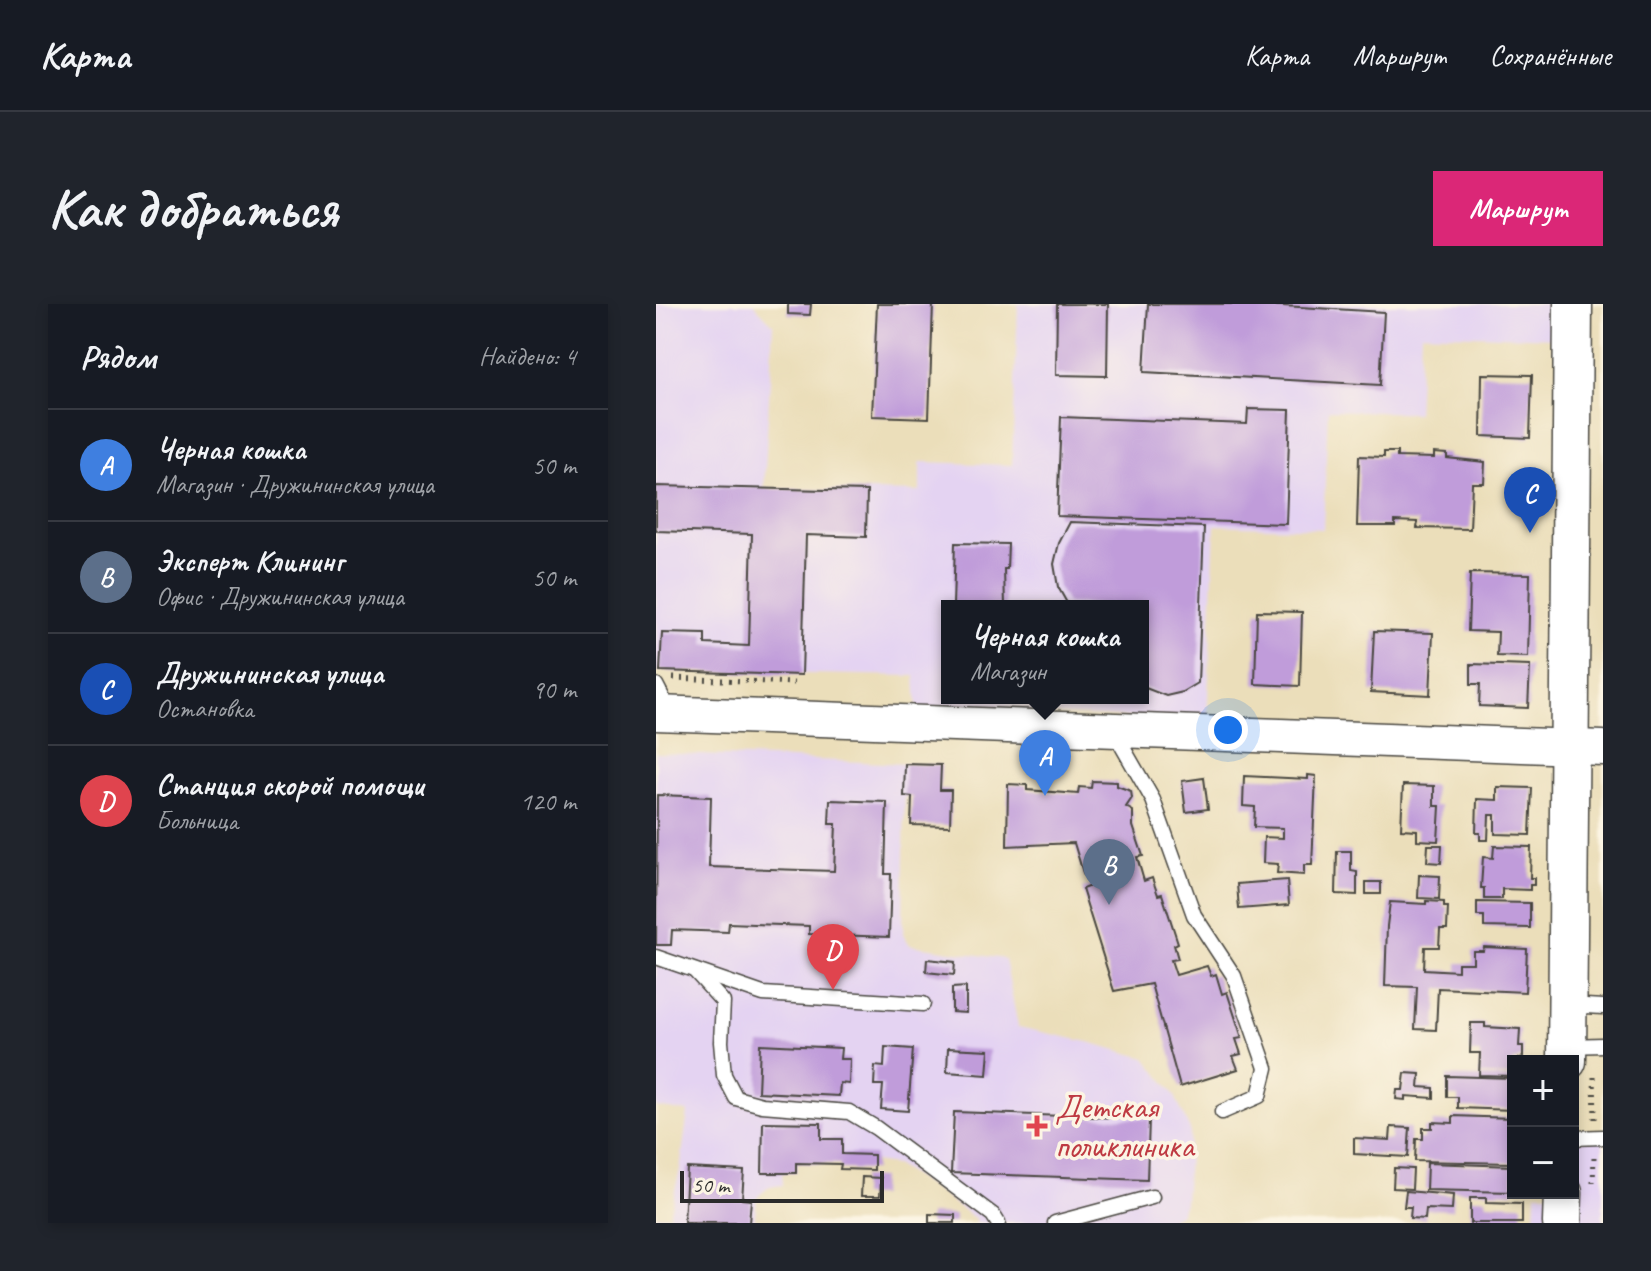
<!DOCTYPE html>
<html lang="ru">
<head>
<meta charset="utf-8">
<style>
	:root { --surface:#171b24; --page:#20242c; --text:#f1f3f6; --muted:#9ea1a6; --line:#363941; --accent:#db2777 }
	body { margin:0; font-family:Caveat,sans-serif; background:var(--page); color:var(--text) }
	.controls { position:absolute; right:24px; bottom:24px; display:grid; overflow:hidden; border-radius:0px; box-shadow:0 4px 12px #0003 }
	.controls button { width:72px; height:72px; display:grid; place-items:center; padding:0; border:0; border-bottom:2px solid var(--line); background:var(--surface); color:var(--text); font:40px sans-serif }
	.scale { position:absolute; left:24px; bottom:20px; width:204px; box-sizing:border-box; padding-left:8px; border:4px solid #2b2b2b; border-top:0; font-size:22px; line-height:28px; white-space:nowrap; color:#2b2b2b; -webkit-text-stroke:6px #fcf5e5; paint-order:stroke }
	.you { position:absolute; left:572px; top:426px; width:28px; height:28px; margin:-20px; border:6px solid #fff; border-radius:50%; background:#1a73e8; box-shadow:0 0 0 12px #1a73e833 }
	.badge { display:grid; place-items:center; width:52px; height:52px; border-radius:50%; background:var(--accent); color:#fff; font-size:26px; font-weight:700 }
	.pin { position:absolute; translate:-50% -66px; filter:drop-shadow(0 2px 4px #0008) }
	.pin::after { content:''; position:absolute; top:42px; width:28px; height:24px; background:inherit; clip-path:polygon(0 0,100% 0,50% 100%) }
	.popup { position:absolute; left:285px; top:296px; width:208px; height:104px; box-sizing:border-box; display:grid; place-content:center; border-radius:0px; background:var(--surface); filter:drop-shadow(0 2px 6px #0005); font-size:26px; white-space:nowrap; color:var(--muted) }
	.popup b { font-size:30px; color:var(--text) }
	.popup::after { content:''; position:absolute; left:50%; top:100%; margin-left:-16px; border:16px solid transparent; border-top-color:var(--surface) }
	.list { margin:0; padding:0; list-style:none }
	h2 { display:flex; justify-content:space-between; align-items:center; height:104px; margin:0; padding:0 32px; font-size:34px }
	h2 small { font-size:26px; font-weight:400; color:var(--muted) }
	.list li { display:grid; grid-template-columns:52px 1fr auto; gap:24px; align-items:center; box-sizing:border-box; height:112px; padding:0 32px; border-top:2px solid var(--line) }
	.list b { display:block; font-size:30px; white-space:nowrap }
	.list p { margin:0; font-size:26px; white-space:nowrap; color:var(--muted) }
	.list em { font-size:26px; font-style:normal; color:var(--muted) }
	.map { position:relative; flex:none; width:947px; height:919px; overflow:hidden; border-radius:0px }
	header { display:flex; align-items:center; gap:48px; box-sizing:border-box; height:112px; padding:0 40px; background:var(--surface); border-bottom:2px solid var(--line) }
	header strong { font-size:38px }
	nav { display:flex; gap:44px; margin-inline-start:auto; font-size:28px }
	.intro { display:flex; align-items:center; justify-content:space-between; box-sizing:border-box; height:192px; padding:0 48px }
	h1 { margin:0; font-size:56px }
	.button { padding:20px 36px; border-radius:0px; background:var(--accent); color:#fff; font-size:28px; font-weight:700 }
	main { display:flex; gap:48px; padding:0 48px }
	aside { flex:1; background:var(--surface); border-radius:0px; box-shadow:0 4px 12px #0003 }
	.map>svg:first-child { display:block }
</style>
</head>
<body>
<header>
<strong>Карта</strong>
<nav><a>Карта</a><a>Маршрут</a><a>Сохранённые</a></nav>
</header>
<div class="intro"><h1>Как добраться</h1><a class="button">Маршрут</a></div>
<main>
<aside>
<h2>Рядом<small>Найдено: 4</small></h2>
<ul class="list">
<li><span class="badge" style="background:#3f7fe0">A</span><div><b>Черная кошка</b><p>Магазин · Дружининская улица</p></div><em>50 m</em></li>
<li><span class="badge" style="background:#5c6f8a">B</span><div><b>Эксперт Клининг</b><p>Офис · Дружининская улица</p></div><em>50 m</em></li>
<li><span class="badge" style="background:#1a4fb4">C</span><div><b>Дружининская улица</b><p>Остановка</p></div><em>90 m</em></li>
<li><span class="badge" style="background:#e0444e">D</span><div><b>Станция скорой помощи</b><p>Больница</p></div><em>120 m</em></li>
</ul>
</aside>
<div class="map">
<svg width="947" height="919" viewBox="0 0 947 919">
	<rect width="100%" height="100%" fill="#fcf5e5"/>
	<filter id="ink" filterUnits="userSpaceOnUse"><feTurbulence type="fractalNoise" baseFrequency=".0125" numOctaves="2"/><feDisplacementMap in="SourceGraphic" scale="16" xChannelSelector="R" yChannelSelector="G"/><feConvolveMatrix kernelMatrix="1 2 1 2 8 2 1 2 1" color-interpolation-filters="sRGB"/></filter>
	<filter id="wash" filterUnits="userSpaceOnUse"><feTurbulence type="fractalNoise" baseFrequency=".006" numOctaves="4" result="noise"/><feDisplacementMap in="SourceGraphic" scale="32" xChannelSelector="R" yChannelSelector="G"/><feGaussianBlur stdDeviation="1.8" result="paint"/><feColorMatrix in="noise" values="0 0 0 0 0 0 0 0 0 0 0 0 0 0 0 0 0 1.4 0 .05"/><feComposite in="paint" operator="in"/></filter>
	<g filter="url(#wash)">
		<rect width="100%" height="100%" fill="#ebdeba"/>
		<g fill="#e4d3f2" fill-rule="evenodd">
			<path d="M 0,0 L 98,0 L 117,20 L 108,185 L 264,188 L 264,158 L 356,161 L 362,0 L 901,0 L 900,34 L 765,29 L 761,109 L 672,106 L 667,225 L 559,221 L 551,416 L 261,405 L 259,372 L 0,367 ZM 291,302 L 487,302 L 487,394 L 291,394 Z"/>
			<path d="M 0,449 L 249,460 L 247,630 L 254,641 L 349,655 L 362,723 L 432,738 L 490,754 L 518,790 L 534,826 L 529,895 L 524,909 L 510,919 L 320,919 L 320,915 L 282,888 L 239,861 L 218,858 L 218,866 L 184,865 L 184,860 L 141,859 L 140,869 L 126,869 L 127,881 L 113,883 L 101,893 L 98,919 L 0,919 L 0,911 L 13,911 L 24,866 L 32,808 L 0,803 Z"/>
			<path d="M 917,835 L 947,836 L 947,919 L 879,919 L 880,889 L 917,889 Z"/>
		</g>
		<g id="blocks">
			<g fill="#c09cda">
				<path d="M 132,0 L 155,0 L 154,11 L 132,10 Z"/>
				<path d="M 221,0 L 277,0 L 273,114 L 216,112 Z"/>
				<path d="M 401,0 L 452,0 L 451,72 L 400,71 Z"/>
				<path d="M 492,0 L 591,0 L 728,8 L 724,81 L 488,68 Z"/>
				<path d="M 826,70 L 876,71 L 874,134 L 825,132 Z"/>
				<path d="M 592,105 L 634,106 L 630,220 L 401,212 L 405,113 L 591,120 Z"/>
				<path d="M 728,148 L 741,148 L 741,153 L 778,154 L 778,149 L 791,150 L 791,154 L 829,158 L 828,179 L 816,179 L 814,225 L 761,224 L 762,218 L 739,217 L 739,222 L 701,222 L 703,152 L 728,153 Z"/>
				<path d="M 0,182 L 211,187 L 210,233 L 150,231 L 146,371 L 4,367 L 6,329 L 49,330 L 49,340 L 93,342 L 96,230 L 0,227 Z"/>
				<path d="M 414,218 L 548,223 L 542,379 L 527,388 L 510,392 L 487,383 L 487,302 L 411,299 L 402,283 L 398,260 L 403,239 Z"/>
				<path d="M 299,239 L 352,240 L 351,265 L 348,265 L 349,302 L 297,302 Z"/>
				<path d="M 814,269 L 874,270 L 872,353 L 841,352 L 842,328 L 812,327 Z"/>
				<path d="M 601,307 L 646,308 L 644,382 L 599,380 Z"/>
				<path d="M 718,327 L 777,329 L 774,391 L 715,388 Z"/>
				<path d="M 815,360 L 874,362 L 872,404 L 823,402 L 824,380 L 815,380 Z"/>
				<path d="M 249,460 L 285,461 L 284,486 L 295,486 L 294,522 L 255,521 L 256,493 L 248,492 Z"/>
				<path d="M 652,471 L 660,472 L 656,561 L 648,561 L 648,571 L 621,569 L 622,560 L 607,559 L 608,533 L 627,534 L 627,524 L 598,523 L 599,503 L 587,502 L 588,472 L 652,475 Z"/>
				<path d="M 548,474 L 552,505 L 530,508 L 526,477 Z"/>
				<path d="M 436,477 L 461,478 L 461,482 L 475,487 L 476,494 L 470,503 L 477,507 L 477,522 L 487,552 L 481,553 L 488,577 L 496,574 L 502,591 L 506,590 L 522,639 L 518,641 L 522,655 L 515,656 L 520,671 L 551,662 L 555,672 L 560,670 L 566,690 L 571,688 L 586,734 L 580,735 L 585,750 L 577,752 L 582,765 L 524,783 L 495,680 L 458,687 L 426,585 L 437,581 L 434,571 L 428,572 L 418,539 L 351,542 L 352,480 L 371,481 L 371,486 L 422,490 L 423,483 L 435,484 Z"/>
				<path d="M 747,481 L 778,482 L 778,502 L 784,502 L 782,537 L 761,536 L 761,526 L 745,525 Z"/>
				<path d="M 841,483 L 876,484 L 874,531 L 839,530 L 839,511 L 833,511 L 832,536 L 824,536 L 824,529 L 820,529 L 821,495 L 841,496 Z"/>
				<path d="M 1,491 L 55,493 L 53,563 L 178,567 L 180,520 L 173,520 L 174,496 L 231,498 L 229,570 L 235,570 L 233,633 L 153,630 L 153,622 L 73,619 L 72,628 L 16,626 L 15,641 L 0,641 Z"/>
				<path d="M 772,541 L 786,541 L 785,559 L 771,558 Z"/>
				<path d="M 838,542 L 875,543 L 874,574 L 878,574 L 878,581 L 874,581 L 874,586 L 846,585 L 846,595 L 828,595 L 828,584 L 825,584 L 827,553 L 837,554 Z"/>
				<path d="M 681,547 L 695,547 L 695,567 L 701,568 L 701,591 L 680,590 Z"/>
				<path d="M 763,571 L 784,572 L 783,595 L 762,594 Z"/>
				<path d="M 631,576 L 633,601 L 583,605 L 581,580 Z"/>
				<rect x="710" y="578" width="15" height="12"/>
				<path d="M 770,597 L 788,598 L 788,603 L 792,603 L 791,625 L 784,625 L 783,643 L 769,643 L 768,665 L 802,667 L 802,659 L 817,659 L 817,647 L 827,647 L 828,643 L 871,645 L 869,688 L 782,684 L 780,726 L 759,725 L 761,683 L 729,682 L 731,622 L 734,598 L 770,600 Z"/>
				<path d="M 821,598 L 874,599 L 874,624 L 828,623 L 828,612 L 821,612 Z"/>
				<path d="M 271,655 L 299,658 L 298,671 L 270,668 Z"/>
				<path d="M 310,683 L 310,709 L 296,708 L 296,684 Z"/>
				<path d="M 815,719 L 829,719 L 829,723 L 864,725 L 863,742 L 867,742 L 867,753 L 857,757 L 857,772 L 823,771 L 824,749 L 814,749 Z"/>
				<path d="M 104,740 L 185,744 L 184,755 L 194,755 L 193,780 L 184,779 L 183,792 L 102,788 Z"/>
				<path d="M 229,743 L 257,745 L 252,807 L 225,805 L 227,781 L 218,781 L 219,762 L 228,763 Z"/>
				<path d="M 292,744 L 333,746 L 331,771 L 291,768 Z"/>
				<path d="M 749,769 L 764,770 L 763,783 L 778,784 L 778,794 L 749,792 L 749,796 L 740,795 L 741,786 L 747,786 Z"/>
				<path d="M 791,772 L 857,774 L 857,806 L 802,804 L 802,793 L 791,793 Z"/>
				<path d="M 298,808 L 493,815 L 491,876 L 295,869 Z"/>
				<path d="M 797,812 L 857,814 L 857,859 L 759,857 L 760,835 L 767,835 L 767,824 L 776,824 L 776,818 L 797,819 Z"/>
				<path d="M 107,818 L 165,819 L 165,835 L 186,835 L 186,850 L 218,851 L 218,866 L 184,865 L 185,860 L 140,859 L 140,869 L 106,869 Z"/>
				<path d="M 735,823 L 754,824 L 752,853 L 698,850 L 698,834 L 734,836 Z"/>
				<path d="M 771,859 L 857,862 L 857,888 L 770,886 Z"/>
				<path d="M 31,864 L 88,867 L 86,895 L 95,896 L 93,919 L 28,919 Z"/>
				<path d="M 738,864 L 757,865 L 756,885 L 737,884 Z"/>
				<path d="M 206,873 L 225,874 L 224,892 L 205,892 Z"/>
				<path d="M 750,887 L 797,891 L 796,906 L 770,905 L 769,915 L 754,914 L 755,903 L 748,903 Z"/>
				<path d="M 814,894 L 830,894 L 830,899 L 866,900 L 866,919 L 814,919 Z"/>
				<path d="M 273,910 L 299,911 L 299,919 L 273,919 Z"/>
			</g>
		</g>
	</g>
	<g filter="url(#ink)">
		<use href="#blocks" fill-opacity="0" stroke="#484640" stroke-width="2"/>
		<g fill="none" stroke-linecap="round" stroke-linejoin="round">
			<g stroke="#484640" stroke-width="17">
				<g id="service">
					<path d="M 0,381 L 15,410"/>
					<path d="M 458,428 L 497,496 L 538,611 L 578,672 L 610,764 L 603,792 L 566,808"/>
					<path d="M 0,653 L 107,690 L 267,700"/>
					<path d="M 39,667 L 67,698 L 65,738 L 68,771 L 80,794 L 106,801 L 193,808 L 220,824 L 337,911 L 342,919"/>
					<path d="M 912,701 L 947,703"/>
					<path d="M 912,742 L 947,741"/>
					<path d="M 917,834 L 947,833"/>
					<path d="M 399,919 L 496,893"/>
				</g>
			</g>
			<g stroke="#484640" stroke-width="37">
				<path id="tertiary" d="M 0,409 L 947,444"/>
			</g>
			<g stroke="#484640" stroke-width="41">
				<g id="secondary">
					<path d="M 911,757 L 917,0"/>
					<path d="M 906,919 L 907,889"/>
				</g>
			</g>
			<g stroke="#484640" stroke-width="5" stroke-dasharray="2 6" stroke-linecap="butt">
				<path d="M 17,374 L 138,379"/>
				<path d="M 938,773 L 939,815"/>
				<path d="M 937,879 L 938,853"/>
			</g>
			<use href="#service" stroke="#fff" stroke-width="14"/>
			<use href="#tertiary" stroke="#fff" stroke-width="34"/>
			<use href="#secondary" stroke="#fff" stroke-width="38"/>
		</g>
	</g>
	<path fill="#e0444e" stroke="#fcf5e5" stroke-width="3" d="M377 810h8v8h8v8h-8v8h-8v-8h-8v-8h8z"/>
	<g text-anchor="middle" stroke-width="7" stroke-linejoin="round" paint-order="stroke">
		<g font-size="34" fill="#be3a42" stroke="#fcf5e5" text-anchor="start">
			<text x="399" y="814">Детская<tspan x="399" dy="39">поликлиника</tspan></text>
		</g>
	</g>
</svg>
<div class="controls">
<button>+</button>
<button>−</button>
</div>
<div class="scale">50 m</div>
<div class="you"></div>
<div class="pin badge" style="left:389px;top:492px;background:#3f7fe0">A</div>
<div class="popup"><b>Черная кошка</b>Магазин</div>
<div class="pin badge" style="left:453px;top:601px;background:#5c6f8a">B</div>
<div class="pin badge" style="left:874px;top:229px;background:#1a4fb4">C</div>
<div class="pin badge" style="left:177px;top:686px;background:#e0444e">D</div>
</div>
</main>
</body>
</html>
